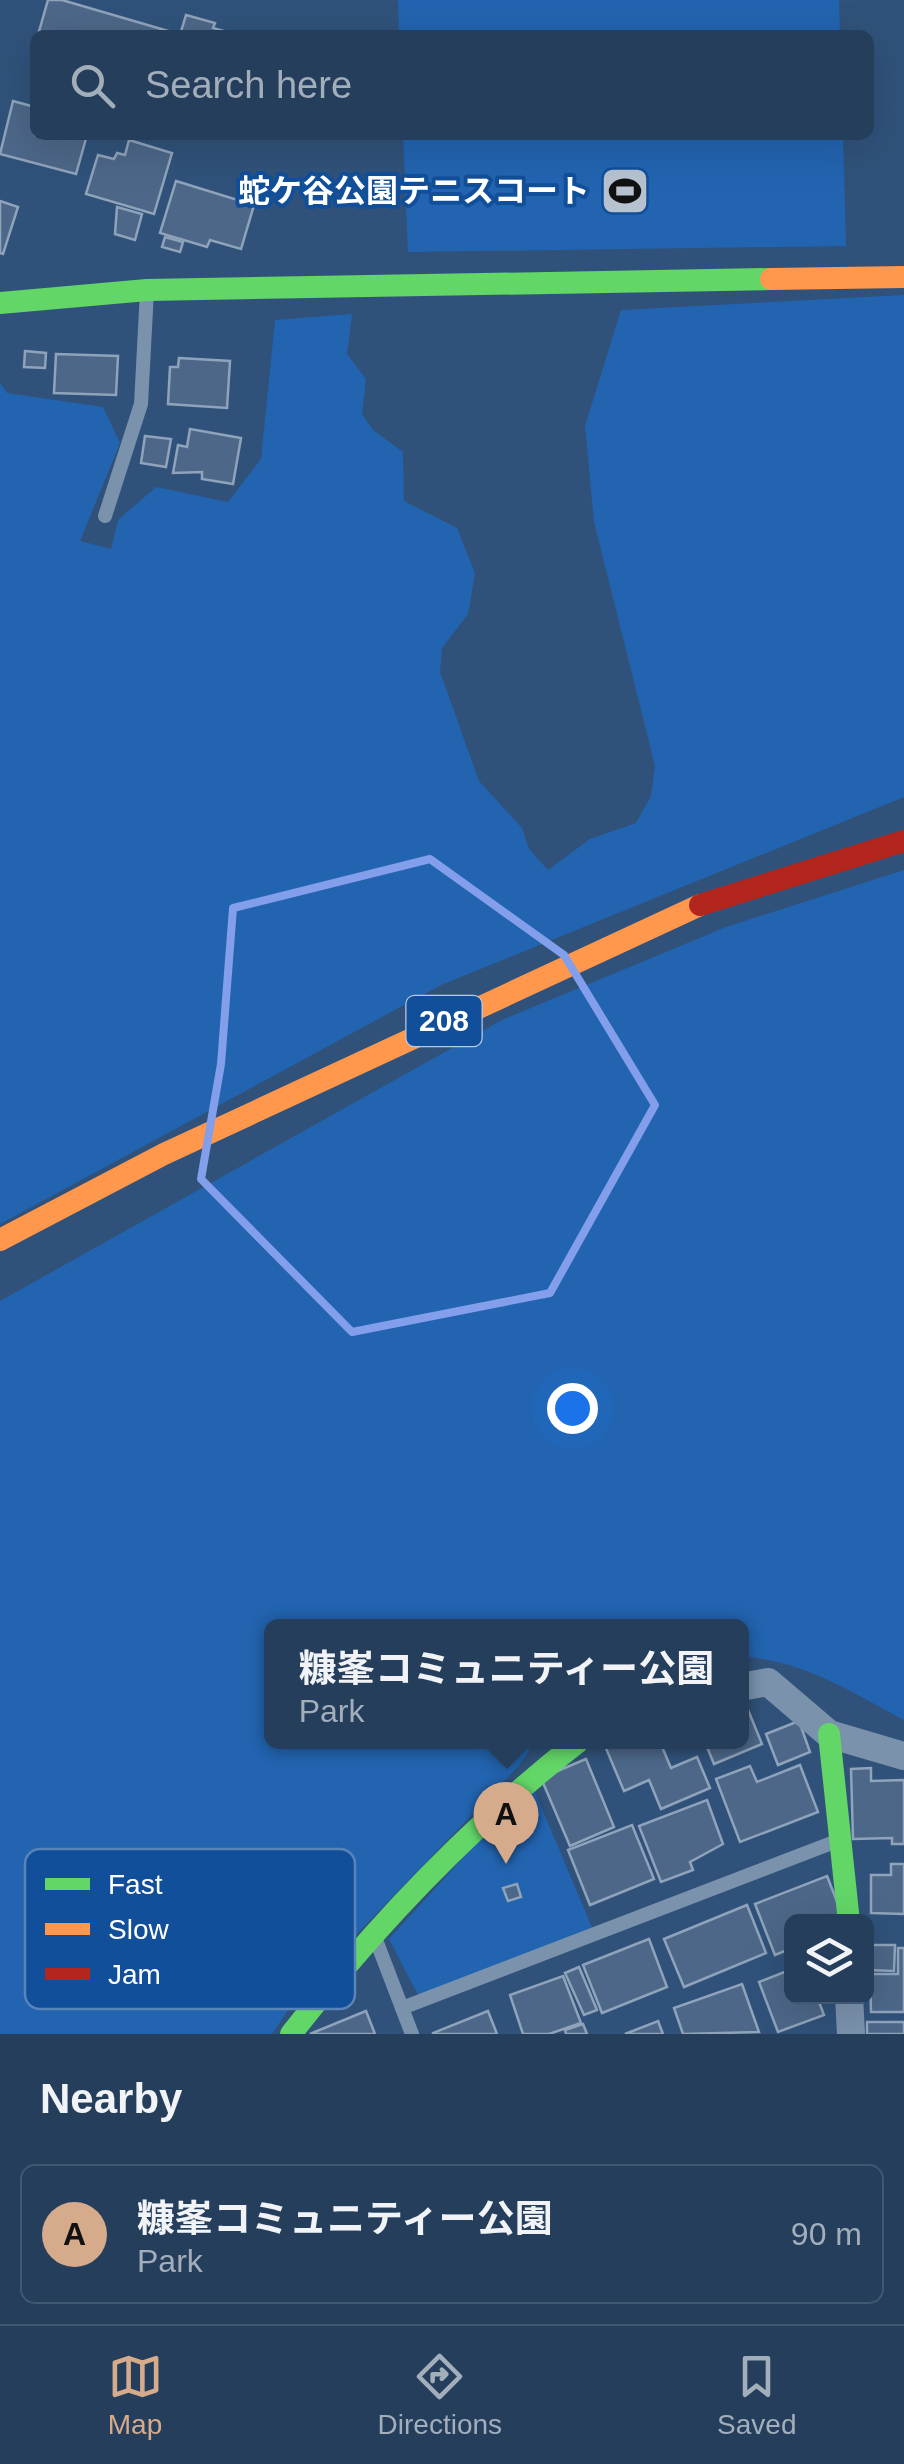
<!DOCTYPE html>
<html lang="en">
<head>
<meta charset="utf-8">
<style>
	:root { --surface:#243e5c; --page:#304965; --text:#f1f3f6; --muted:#a3aebb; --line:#415772; --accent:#d6ab8b }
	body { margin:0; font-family:Helvetica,"Noto Sans JP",sans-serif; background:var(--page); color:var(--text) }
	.controls { position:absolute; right:30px; bottom:30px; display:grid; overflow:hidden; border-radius:15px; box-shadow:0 10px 40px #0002 }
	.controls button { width:90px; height:90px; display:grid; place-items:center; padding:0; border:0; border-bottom:2px solid var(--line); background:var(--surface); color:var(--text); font:50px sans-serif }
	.you { position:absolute; left:572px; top:1408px; width:35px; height:35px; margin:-25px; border:8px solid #fff; border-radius:50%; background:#1a73e8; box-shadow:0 0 0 15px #1a73e833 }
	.badge { display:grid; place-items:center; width:65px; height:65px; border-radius:50%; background:var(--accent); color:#111; font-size:32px; font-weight:700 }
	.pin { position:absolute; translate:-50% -82px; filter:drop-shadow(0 2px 5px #0008) }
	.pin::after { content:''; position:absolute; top:52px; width:35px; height:30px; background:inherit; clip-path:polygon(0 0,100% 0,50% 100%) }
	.popup { position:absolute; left:264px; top:1619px; width:485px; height:130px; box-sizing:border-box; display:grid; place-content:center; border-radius:15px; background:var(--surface); filter:drop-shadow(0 2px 8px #0005); font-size:32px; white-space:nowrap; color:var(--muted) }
	.popup b { font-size:38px; color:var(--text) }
	.popup::after { content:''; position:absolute; left:50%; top:100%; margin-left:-20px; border:20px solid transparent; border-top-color:var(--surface) }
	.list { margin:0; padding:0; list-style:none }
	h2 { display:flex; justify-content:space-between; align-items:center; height:130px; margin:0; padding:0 40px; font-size:42px }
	h2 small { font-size:32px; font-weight:400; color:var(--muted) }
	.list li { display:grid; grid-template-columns:65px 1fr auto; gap:30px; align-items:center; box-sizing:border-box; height:140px; margin:0 20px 20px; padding:0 20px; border:2px solid var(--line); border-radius:15px }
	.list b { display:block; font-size:38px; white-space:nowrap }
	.list p { margin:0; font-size:32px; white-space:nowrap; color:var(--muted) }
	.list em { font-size:32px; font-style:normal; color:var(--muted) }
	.icon { flex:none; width:55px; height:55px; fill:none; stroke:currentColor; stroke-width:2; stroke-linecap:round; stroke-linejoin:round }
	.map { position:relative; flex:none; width:904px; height:2034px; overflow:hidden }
	.search { position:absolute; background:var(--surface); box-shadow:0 10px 40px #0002; left:30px; right:30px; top:30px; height:110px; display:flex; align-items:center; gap:25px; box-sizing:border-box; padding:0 35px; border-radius:15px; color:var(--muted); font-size:38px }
	.sheet { height:290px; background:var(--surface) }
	nav { display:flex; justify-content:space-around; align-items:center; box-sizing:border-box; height:140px; border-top:2px solid var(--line); background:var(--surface); font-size:28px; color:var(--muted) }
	nav a { display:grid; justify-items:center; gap:5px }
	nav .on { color:var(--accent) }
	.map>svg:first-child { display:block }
</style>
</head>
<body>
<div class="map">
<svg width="904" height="2034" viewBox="0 0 904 2034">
	<rect width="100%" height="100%" fill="#30527a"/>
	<g fill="#2264b0">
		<path d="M 398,0 L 839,0 L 840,35 L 399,35 Z"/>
		<path d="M 403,135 L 843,135 L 846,246 L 408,252 Z"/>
		<path d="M 904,295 L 904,797 L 441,985 L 0,1224 L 0,383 L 7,393 L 103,407 L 120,443 L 80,541 L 111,549 L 118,520 L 156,487 L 228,502 L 261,459 L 275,320 L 352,314 L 347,354 L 366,379 L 362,414 L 373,430 L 403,452 L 404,501 L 457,528 L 475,573 L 468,614 L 442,648 L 440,672 L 479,781 L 522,828 L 529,849 L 548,870 L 590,839 L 636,823 L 651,796 L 655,766 L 594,522 L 585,426 L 621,310 Z"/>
		<path d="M 904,870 L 904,1720 C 847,1690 807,1662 741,1656 L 741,1626 L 271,1626 L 271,1742 L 535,1742 L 518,1767 L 298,1995 L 272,2034 L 0,2034 L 0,1301 L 502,1020 L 726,927 Z"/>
		<path d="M 531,1783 L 594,1932 L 423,1995 L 417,1993 L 389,1939 Z"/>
	</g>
	<g fill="#4c6788" stroke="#8fa3ba" stroke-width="2.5">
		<path d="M 48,0 L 62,0 L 175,33 L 38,35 Z"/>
		<path d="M 186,15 L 215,23 L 213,28 L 238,35 L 180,35 Z"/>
		<path d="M 13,101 L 35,107 L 35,135 L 87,135 L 76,174 L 0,154 Z"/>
		<path d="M 129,140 L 172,153 L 154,214 L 86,194 L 98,155 L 114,159 L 117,153 L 125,155 Z"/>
		<path d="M 176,181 L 254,205 L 241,249 L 210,240 L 207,247 L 160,233 Z"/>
		<path d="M 0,201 L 18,207 L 3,254 L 0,253 Z"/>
		<path d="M 117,207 L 142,214 L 135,240 L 115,234 Z"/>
		<path d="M 165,237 L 183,242 L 180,252 L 162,247 Z"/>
		<path d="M 25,351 L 46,353 L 45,368 L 24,367 Z"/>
		<path d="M 56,354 L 118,356 L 116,395 L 54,393 Z"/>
		<path d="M 179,358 L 230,361 L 227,408 L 168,404 L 170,367 L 178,367 Z"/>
		<path d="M 190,429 L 241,438 L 233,484 L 202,479 L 202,472 L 173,473 L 178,445 L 187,447 Z"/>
		<path d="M 145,436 L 171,439 L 166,467 L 141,463 Z"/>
		<path d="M 744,1700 L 762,1744 L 714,1764 L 705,1742 L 741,1742 Z"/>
		<path d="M 799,1721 L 810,1752 L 778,1765 L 766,1734 Z"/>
		<path d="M 615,1742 L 660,1742 L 671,1768 L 697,1757 L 710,1788 L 661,1809 L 649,1780 L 624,1791 L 605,1746 Z"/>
		<path d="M 586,1759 L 614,1827 L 570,1846 L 541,1778 Z"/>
		<path d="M 800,1765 L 818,1812 L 740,1842 L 716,1779 L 750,1766 L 757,1782 Z"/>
		<path d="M 871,1768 L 871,1781 L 904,1780 L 904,1844 L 892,1844 L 892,1838 L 853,1839 L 851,1769 Z"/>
		<path d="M 707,1800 L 723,1844 L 690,1862 L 693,1870 L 661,1882 L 639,1826 Z"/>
		<path d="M 632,1825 L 654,1879 L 590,1905 L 568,1850 Z"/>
		<path d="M 891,1864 L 904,1864 L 904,1914 L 871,1913 L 871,1875 L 891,1875 Z"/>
		<path d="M 827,1876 L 845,1922 L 792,1922 L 792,1948 L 775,1955 L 755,1904 Z"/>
		<path d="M 517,1884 L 521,1897 L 508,1901 L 503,1888 Z"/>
		<path d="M 747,1905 L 766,1953 L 684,1987 L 664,1939 Z"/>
		<path d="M 649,1939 L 667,1987 L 602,2013 L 583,1965 Z"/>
		<path d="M 866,1945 L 895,1945 L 894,1971 L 866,1970 Z"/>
		<path d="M 898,1948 L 904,1948 L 904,2012 L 871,2012 L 870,1974 L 898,1974 Z"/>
		<path d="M 579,1967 L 597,2010 L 584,2015 L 565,1973 Z"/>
		<path d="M 792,1969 L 792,1996 L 833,1996 L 819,2002 L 824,2015 L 778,2032 L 759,1982 Z"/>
		<path d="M 563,1976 L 581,2023 L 549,2034 L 523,2034 L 510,1995 Z"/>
		<path d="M 742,1984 L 759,2032 L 683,2034 L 674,2008 Z"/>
		<path d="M 366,2011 L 375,2034 L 310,2034 Z"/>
		<path d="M 488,2011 L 497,2034 L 433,2034 L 433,2033 Z"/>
		<path d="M 658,2021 L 663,2034 L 625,2034 Z"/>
		<rect x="867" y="2022" width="37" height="12"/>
		<path d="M 583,2024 L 587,2034 L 566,2034 L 565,2030 Z"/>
	</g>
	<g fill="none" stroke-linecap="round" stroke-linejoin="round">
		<g stroke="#7b92ad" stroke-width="14">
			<path d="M 105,516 L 141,404 L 147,291"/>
			<path d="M 376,1940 L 402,2008 L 837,1841"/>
			<path d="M 402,2008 L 412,2034"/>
		</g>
		<g stroke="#7b92ad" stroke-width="28">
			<path d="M 741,1687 L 768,1682 L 829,1734 L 904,1756"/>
			<path d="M 849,1996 L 851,2034"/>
		</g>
		<g stroke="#63d668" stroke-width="22">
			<path d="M 0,303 L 147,290 L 771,279"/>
			<path d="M 829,1734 L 849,1922"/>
			<path d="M 291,2034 C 376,1925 469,1827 578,1742"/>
		</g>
		<g stroke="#ff974d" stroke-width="22">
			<path d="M 771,279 L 904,277"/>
			<path d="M 0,1240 L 164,1154 L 700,905"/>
		</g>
		<path stroke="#b3261e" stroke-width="22" d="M 700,905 L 904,841"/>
	</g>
	<path fill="none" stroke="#839eea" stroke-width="8" stroke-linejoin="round" d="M 430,859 L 564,955 L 655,1105 L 550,1293 L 352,1332 L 201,1179 L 221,1064 L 233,908 Z"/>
	<defs>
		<g id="stadium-square" transform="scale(2.5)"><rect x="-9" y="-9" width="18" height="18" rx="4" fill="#b7c2d0" stroke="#114f9a"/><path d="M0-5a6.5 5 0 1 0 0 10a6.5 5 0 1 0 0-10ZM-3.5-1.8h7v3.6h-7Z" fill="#111"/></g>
	</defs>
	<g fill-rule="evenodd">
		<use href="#stadium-square" x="625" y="191"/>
	</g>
	<g text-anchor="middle" stroke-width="8" stroke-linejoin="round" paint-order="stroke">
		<rect fill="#114f9a" stroke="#b8cae1" stroke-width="2.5" x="406.5" y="996" width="75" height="50" rx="8"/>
		<g font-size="30" font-weight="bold" fill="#fff">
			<text x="444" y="1031">208</text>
		</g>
		<g font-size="32" font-weight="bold" fill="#fff" stroke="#114f9a" text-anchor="end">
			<text x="590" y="202">蛇ケ谷公園テニスコート</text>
		</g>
	</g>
	<rect x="25" y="1849" width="330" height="160" rx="15" fill="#114f9a" stroke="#5884b8" stroke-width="2.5"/>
	<rect x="45" y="1878" width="45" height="12" fill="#63d668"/>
	<rect x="45" y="1923" width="45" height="12" fill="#ff974d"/>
	<rect x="45" y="1968" width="45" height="12" fill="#b3261e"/>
	<g font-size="28" fill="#fff">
		<text x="108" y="1894">Fast</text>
		<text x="108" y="1939">Slow</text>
		<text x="108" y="1984">Jam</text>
	</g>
</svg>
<div class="controls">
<button><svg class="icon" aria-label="layers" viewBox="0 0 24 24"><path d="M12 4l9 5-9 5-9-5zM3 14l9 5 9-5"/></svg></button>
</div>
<div class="you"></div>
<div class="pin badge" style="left:506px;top:1864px">A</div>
<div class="popup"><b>糠峯コミュニティー公園</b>Park</div>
<div class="search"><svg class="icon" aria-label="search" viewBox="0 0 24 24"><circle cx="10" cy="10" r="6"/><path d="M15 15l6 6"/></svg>Search here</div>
</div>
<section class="sheet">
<h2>Nearby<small></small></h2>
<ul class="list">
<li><span class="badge">A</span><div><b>糠峯コミュニティー公園</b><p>Park</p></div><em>90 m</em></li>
</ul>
</section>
<nav>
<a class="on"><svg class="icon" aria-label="map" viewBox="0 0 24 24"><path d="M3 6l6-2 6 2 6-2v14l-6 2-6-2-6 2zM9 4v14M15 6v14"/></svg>Map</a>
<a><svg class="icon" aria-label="directions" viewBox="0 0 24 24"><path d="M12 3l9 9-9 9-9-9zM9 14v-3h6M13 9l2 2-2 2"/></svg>Directions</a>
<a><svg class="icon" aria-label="saved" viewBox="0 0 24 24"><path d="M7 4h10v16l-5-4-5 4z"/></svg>Saved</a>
</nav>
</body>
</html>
